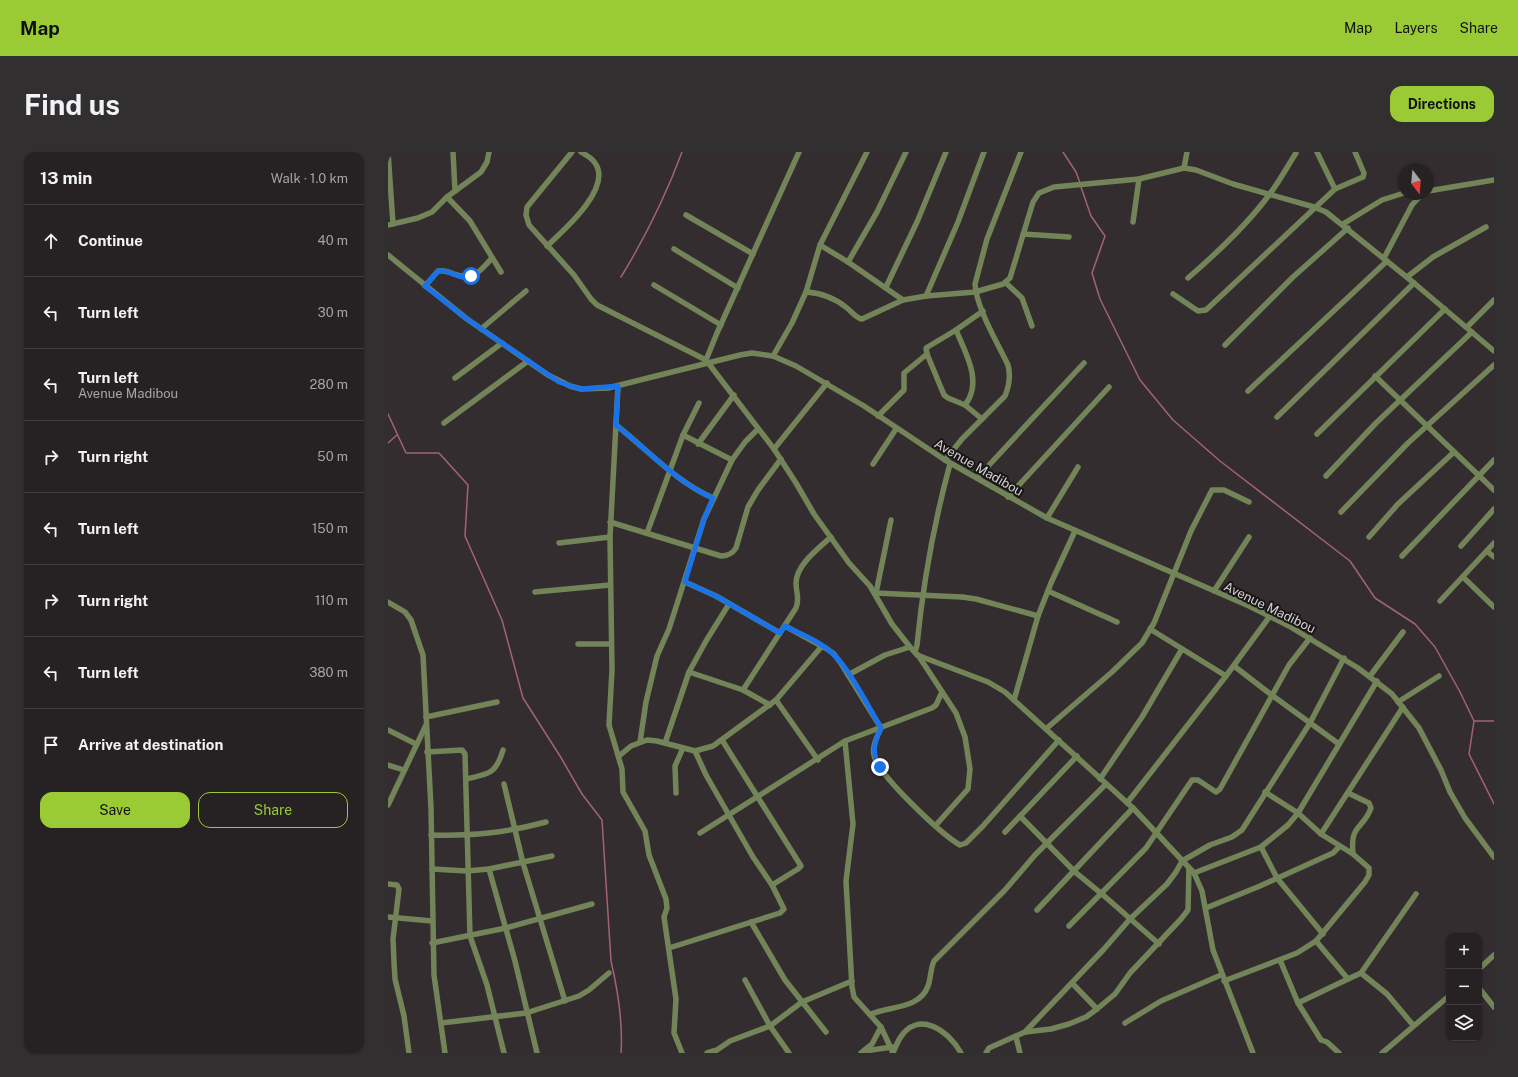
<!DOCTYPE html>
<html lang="en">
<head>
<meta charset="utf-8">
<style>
	:root { --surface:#262223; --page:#322f30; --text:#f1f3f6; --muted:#a4a4a6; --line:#423f41; --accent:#9acb35 }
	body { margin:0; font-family:"Public Sans",sans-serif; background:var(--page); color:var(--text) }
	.controls { position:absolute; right:12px; bottom:12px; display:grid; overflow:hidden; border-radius:8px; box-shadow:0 1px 3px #0004 }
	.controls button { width:36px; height:36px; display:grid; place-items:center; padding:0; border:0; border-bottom:1px solid var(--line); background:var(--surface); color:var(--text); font:20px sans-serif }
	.compass { position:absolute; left:1010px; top:12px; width:36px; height:36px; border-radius:50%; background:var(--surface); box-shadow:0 1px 3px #0004; rotate:164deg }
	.stop { position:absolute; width:12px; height:12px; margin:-9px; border:3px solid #1a73e8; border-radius:50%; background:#fff }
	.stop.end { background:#1a73e8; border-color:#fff; box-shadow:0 1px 4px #0008 }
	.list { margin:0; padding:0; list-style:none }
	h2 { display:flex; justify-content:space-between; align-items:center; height:52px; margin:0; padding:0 16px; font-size:17px }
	h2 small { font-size:13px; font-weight:400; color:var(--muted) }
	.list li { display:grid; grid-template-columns:26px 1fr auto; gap:12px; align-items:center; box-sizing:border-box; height:72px; padding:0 16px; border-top:1px solid var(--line) }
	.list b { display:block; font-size:15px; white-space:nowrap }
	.list p { margin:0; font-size:13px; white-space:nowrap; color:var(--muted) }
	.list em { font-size:13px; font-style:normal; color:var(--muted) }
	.actions { display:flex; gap:8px; padding:12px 16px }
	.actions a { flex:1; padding:9px 0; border:1px solid var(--accent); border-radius:12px; text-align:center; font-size:14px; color:var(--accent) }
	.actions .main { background:var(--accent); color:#111 }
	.icon { flex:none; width:22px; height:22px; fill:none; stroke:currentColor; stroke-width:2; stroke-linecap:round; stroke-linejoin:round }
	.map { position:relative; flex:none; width:1106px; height:901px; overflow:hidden; border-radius:12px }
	header { display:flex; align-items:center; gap:24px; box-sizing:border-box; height:56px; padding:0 20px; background:var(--accent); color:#111 }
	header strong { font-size:19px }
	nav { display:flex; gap:22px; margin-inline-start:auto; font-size:14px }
	.intro { display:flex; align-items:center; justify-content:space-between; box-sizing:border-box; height:96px; padding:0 24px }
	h1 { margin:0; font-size:28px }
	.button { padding:10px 18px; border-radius:12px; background:var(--accent); color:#111; font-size:14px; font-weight:700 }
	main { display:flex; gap:24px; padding:0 24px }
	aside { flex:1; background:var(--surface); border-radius:12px; box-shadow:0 1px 3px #0004 }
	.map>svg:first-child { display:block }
</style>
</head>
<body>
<header>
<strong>Map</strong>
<nav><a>Map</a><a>Layers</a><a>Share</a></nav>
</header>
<div class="intro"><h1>Find us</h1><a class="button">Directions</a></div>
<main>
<aside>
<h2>13 min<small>Walk · 1.0 km</small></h2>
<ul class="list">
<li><svg class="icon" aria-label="ahead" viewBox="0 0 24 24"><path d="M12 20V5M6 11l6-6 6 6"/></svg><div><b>Continue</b></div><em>40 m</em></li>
<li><svg class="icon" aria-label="left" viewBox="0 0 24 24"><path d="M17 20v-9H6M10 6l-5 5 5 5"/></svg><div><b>Turn left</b></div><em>30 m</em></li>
<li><svg class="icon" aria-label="left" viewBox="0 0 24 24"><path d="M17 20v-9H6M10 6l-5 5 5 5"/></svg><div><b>Turn left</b><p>Avenue Madibou</p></div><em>280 m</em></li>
<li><svg class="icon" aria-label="right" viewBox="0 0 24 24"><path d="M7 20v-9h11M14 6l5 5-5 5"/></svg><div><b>Turn right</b></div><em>50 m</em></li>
<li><svg class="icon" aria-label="left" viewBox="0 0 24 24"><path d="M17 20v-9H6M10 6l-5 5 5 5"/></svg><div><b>Turn left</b></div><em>150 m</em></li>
<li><svg class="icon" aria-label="right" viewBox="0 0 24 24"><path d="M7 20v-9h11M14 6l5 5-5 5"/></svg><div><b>Turn right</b></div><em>110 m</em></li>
<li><svg class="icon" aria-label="left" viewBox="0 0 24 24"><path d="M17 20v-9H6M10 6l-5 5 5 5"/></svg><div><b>Turn left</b></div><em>380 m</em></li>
<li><svg class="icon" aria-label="arrive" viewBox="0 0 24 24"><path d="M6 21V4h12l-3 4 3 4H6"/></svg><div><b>Arrive at destination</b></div></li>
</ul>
<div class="actions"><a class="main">Save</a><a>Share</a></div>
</aside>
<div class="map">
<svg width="1106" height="901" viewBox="0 0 1106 901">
	<rect width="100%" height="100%" fill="#332d2f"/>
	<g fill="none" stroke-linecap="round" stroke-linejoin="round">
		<g stroke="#a46275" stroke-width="1.5">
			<path d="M 675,0 L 688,20 L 692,31"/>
			<path d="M 693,35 L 703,64 L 717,84 L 704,121 L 712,147 L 752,228 L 785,268 L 832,309 L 962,409 L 987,446 L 1027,472 L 1047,495 L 1072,540 L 1086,569 L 1081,602 L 1106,652"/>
			<path d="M 233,125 C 258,84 277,46 294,0"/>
			<path d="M 0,262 L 18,301 L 51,301 L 80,333 L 77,384 L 114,468 L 135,546 L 172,604 L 194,642 L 214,668 L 223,809 C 230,839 235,871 233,901"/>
			<path d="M 0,291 L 9,283"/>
			<path d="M 1086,569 L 1106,569"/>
		</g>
		<g stroke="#738459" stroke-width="5.5">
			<path d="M 0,0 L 5,72"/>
			<path d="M 65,0 L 67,39"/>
			<path d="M 184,0 L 139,55 L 138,63 L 141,73 L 186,123 L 203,147 L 209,153 L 318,208 L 386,297 L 408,331 L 426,362 L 461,411 L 482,434 L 504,472 L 522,495 L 529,503 L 600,530 L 617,540 L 745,656 L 806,721 L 814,739 L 825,798 L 865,901"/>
			<path d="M 929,0 L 947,37"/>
			<path d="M 796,16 L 799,0"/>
			<path d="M 1040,39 L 1106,28"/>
			<path d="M 1022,42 L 1030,46"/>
			<path d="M 59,45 L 82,69 L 113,120"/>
			<path d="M 298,63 L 365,102"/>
			<path d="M 745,70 L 751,27"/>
			<path d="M 955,72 L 994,48 L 1016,41"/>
			<path d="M 0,73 L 30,66 L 44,60 L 59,45 L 93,20 L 99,10 L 101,0"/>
			<path d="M 635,82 L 681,85"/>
			<path d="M 432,93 L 460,110 L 515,148"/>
			<path d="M 159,94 C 175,79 225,36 207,11 C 204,6 198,3 193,0"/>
			<path d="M 286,97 L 350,136"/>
			<path d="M 0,103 L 79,167 L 160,223 L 182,234 L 193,237 L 220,236 L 352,203 L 364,201 L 385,204 L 408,214 L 476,254 L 557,308 L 659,366 L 861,454 L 901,474 L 970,516 L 1004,542 L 1031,576 L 1053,618 L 1062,640 L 1077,666 L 1106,705"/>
			<path d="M 996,106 L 1024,53 L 1034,42"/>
			<path d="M 460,110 L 489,60 L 518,0"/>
			<path d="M 1019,125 L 1045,105 L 1098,75"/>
			<path d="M 800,126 C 829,101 858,74 881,43 C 891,30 899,15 908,1"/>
			<path d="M 618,131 L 634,146 L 644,174"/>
			<path d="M 266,133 L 333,173"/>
			<path d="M 37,134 L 50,119 C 56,118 61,120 66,122 C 85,128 91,121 103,107"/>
			<path d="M 498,135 L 529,70 L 558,0"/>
			<path d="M 418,140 C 434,141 447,146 459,156 C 464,160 468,166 474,167 L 515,148 L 538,144 L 587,140 L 615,132 L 622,126 L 645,50 L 651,41 L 666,35 L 751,27 L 796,16 L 808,18 L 845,32 L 926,55 L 938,60 L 1026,131 L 1106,199"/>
			<path d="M 785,142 L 810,159 L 818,158 L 947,37 L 975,25 L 976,21 L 967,0"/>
			<path d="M 538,144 L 570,70 L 596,0"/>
			<path d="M 1079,175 L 1106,148"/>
			<path d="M 93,177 L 138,139"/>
			<path d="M 568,178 C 578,202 595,230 577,253"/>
			<path d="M 837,193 L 905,125 L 960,76"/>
			<path d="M 385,204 L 404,171 L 418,140 L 432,93 L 479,0"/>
			<path d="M 318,208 L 329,181 L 411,0"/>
			<path d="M 987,224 L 1106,338"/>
			<path d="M 67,226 L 114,191"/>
			<path d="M 230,234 L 222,385 L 224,518 L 221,573 L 234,617 L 235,640 L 257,679 L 261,703 L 278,747 L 279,756 L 276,765 L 288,847 L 286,881 L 294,901"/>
			<path d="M 860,239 L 999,109"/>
			<path d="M 490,264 L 516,238 L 516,221 L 539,202"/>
			<path d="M 889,265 L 1026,131"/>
			<path d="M 594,267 L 577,253 L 560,246 L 556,243 L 539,202 L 538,196 L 568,178 L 595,159"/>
			<path d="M 56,271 L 140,209"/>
			<path d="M 228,273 C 260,298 288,330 325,346"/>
			<path d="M 929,282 L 1057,157"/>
			<path d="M 295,283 L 344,308"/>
			<path d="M 310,292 L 346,243"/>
			<path d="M 386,297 L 439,231"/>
			<path d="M 557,308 L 574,287 L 617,244 C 621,234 623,224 620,213 C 610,192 588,155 587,132 L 599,87 L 633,0"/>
			<path d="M 485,312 L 508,277"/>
			<path d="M 938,324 L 988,271 L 1084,180"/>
			<path d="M 589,326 L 696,211"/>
			<path d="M 620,345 L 721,235"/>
			<path d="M 953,360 L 1020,291 L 1106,213"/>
			<path d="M 659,366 L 690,315"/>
			<path d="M 222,370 L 333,404 C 340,404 344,402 348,396 L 360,355 L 370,338 L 393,307"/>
			<path d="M 259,381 L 295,283 L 311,251"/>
			<path d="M 981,385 L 1010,352 L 1066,300"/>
			<path d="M 171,391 L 222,385"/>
			<path d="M 1073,394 L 1106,357"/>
			<path d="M 1099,399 L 1106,405"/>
			<path d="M 1014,404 L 1106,308"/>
			<path d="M 1075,425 L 1106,455"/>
			<path d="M 297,430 L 328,444 L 392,481"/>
			<path d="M 660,439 L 729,470"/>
			<path d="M 826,439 L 861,385"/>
			<path d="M 147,440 L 222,433"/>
			<path d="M 487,441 L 574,445 L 588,447 L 650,464"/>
			<path d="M 488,441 L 503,368"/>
			<path d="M 1052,449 L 1106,391"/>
			<path d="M 0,450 L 17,460 L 23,468 L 35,503 L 43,656 L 46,823 L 57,901"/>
			<path d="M 397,474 L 439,497 L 446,502 L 454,513 L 493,576 C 489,585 484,594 486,603 C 489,622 553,682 572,693 L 578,691 L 595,674 L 671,588"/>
			<path d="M 762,477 L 838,524"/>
			<path d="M 190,492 L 223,492"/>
			<path d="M 527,500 L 529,493 C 535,431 546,371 562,312"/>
			<path d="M 530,503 L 568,561 L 577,585 L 582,617 L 580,637 L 548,673"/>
			<path d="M 846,514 L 885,544 L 951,592"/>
			<path d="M 301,520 L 355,538 L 382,553"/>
			<path d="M 460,523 L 497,503 L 522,495"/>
			<path d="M 982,524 L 1015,480"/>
			<path d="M 355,538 L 408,456 C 412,446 408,441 408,431 C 408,413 431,396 443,385"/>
			<path d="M 388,548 L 430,608"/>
			<path d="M 626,548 L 650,464 L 663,431 L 687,379"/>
			<path d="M 1010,550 L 1051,524"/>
			<path d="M 38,565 L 109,550"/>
			<path d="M 659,576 L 724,520 L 754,491 L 766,471 L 803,379 L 824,338 L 836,338 L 861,350"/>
			<path d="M 0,578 L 28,592"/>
			<path d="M 334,588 L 413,714 L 410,717 L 384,733"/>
			<path d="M 457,589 L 465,672 L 458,729 L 464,835 L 466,845 L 493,875 L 505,901"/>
			<path d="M 252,590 L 258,550 L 269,504 L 281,477 L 316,367 L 344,308 L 357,290 L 370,277"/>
			<path d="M 277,591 L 301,520 L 318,489 L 341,452"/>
			<path d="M 39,600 L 74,598 L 77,602 L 82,784 L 99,833 L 116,901"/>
			<path d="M 231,604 L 243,594 L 259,588 L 269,589 L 307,599 L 325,594 L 388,548 L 434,494"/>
			<path d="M 0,613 L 16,618"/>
			<path d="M 78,627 C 101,622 108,622 115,598"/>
			<path d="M 712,627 L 754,565 L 794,497"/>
			<path d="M 116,632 L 135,711 L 177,849"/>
			<path d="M 288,641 L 287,614 L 295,596"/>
			<path d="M 960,641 L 981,651 L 983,656 C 975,678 962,671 965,702"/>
			<path d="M 739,651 L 838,524 L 882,464"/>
			<path d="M 0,653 L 38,573"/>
			<path d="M 632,664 L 686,719 L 714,742 L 771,792"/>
			<path d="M 617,680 L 689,604"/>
			<path d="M 312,681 L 457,589 L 544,556 L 548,553 L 554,540"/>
			<path d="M 933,682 L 1015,555"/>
			<path d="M 43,683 C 84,684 117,681 158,670"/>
			<path d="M 873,695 L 889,726 L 935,782"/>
			<path d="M 44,717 L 79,719 L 101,717 L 164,704"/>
			<path d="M 101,717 L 127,809 L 149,901"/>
			<path d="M 806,721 L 873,695 L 900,673 L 910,661 L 989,529"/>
			<path d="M 0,732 L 9,733 L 11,737 L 5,787 L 6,810 L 7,827 L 16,864 L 21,901"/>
			<path d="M 818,756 L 872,734 L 945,701 L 951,695"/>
			<path d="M 649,758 L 745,656"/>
			<path d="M 0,765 L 44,769"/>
			<path d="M 363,770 L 397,828 L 438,880"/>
			<path d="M 681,774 L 758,696 L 804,628 L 810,628 L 828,640 L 832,637 L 901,513 L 922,486"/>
			<path d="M 928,789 L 960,827 L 973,821 L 999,842 L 1025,873"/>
			<path d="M 44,791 L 118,776 L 204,752"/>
			<path d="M 281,796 L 392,761 L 396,757 L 384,733 L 365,705 L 318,623 L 307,599"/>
			<path d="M 892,808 L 910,851 L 960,827"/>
			<path d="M 1091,817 L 1106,803"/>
			<path d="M 973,821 L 1028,742"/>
			<path d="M 357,828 L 382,874 L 401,901"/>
			<path d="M 836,829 L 909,801 L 928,789 L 977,730 L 981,723 L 981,716 L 965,702 L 933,682 L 910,661 L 877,640"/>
			<path d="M 684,831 L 709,857"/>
			<path d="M 1091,836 L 1106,855"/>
			<path d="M 910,851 L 933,888 L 939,890 L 951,901"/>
			<path d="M 483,862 C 502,854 532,857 540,834 C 543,826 542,818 546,809 L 617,738 L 647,703 L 718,632"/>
			<path d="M 53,871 L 138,861 L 191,844 L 201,838 L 221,821"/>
			<path d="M 737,871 L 773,849 L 833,823"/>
			<path d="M 637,880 L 716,797 L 742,767 L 779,732 L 788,720 L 794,709 L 822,693 L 844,685 L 854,678 L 922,571 L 956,506"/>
			<path d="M 628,885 L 632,901"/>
			<path d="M 477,899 L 504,895"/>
			<path d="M 319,901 L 329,898 L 342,889 L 382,874 L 414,850 L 464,829"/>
			<path d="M 473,901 L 484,892 L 493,875"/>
			<path d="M 505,901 C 507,896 509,891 512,886 C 530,857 561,879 573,901"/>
			<path d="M 598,901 L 601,896 L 637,880 L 663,877 L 681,872 L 698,865 L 709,857 L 727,842 L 742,821 L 793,767 L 800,758 L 801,716"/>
			<path d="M 994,901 L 1061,844"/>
		</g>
	</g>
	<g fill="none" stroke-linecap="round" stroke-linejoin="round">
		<path stroke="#1a73e8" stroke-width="5" d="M 83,124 C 72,129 62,117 50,119 L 37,134 L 79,167 L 171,230 L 192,237 L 230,234 L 228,273 C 260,298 288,330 325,346 L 316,367 L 297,430 L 328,444 L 392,481 L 397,474 C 412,482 432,489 445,502 C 461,516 481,556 493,576 C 486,591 483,601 492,615"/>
	</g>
	<g text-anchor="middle" stroke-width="4" stroke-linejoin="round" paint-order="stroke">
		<g font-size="13" fill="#d4d1d2" stroke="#191617">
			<text transform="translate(591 315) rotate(30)" y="5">Avenue Madibou</text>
			<text transform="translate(882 455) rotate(26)" y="5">Avenue Madibou</text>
		</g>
	</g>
</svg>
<div class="controls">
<button>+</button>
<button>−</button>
<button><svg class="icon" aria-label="layers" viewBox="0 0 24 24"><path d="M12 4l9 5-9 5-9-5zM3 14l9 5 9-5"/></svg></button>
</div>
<svg class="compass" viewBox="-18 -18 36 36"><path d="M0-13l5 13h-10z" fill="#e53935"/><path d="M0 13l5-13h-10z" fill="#a4a4a6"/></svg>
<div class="stop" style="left:83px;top:124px"></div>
<div class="stop end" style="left:492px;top:615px"></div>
</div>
</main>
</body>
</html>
